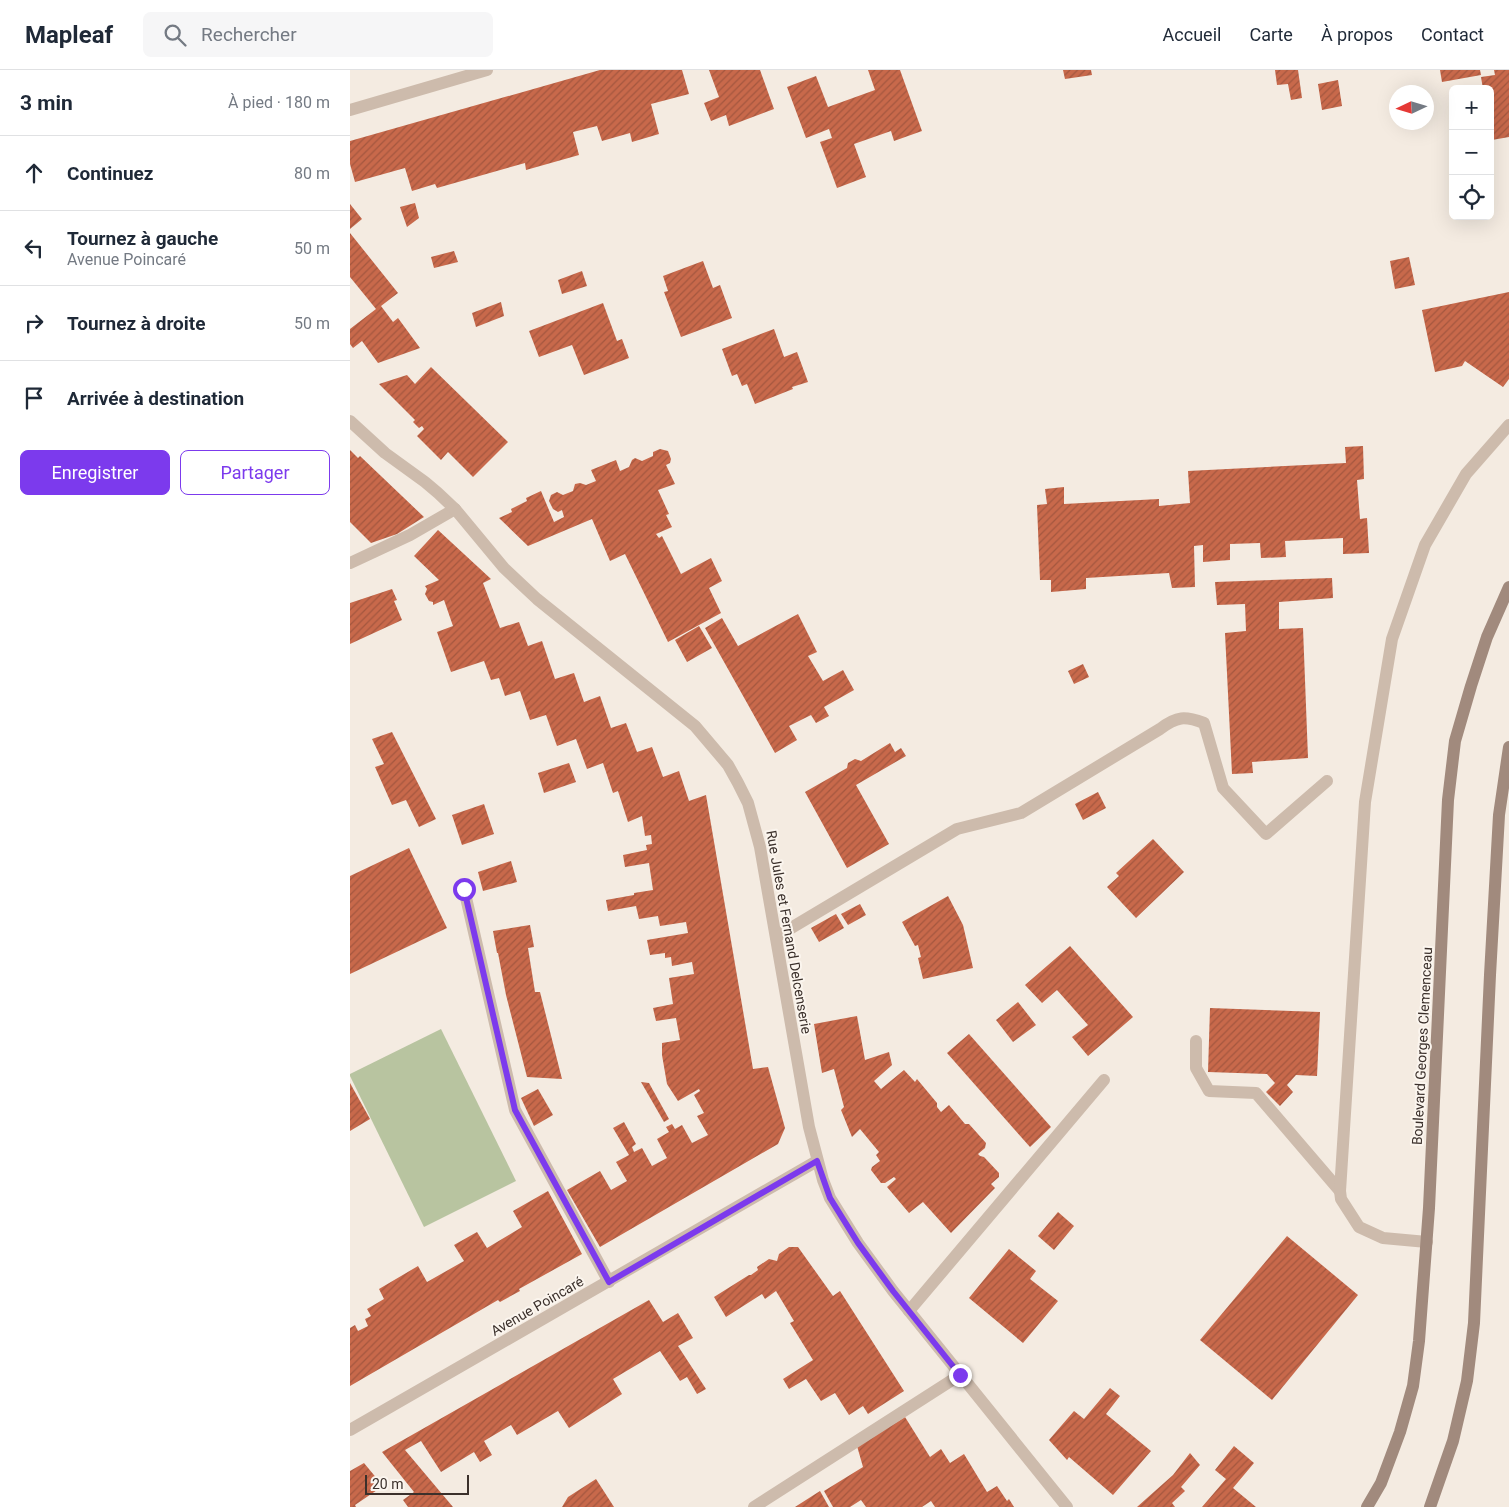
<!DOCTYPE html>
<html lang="fr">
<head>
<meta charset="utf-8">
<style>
	:root { --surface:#fff; --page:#f6f6f7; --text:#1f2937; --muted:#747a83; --line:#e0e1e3; --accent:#7c3aed }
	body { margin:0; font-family:Roboto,sans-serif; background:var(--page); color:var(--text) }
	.controls { position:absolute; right:15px; top:15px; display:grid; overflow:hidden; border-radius:8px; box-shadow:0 5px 20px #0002 }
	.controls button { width:45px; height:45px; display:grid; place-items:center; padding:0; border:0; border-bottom:1px solid var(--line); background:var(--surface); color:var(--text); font:25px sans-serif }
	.compass { position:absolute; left:1039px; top:15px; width:45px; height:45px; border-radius:50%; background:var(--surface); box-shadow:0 5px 20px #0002; rotate:266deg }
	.scale { position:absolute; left:15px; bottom:12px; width:104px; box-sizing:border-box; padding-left:5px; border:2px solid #3b302b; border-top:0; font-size:14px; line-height:18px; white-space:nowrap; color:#3b302b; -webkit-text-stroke:4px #fbf5ee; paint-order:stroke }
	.stop { position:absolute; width:15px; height:15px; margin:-11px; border:4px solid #7c3aed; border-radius:50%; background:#fff }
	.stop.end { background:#7c3aed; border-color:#fff; box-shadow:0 1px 5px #0008 }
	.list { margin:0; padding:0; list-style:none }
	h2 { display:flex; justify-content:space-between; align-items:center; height:65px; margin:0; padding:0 20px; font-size:21px }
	h2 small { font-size:16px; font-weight:400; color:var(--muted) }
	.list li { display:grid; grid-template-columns:32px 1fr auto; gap:15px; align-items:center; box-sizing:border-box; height:75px; padding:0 20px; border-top:1px solid var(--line) }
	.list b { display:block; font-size:19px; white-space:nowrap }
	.list p { margin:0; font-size:16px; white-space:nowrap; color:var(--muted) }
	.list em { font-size:16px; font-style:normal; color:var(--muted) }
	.actions { display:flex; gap:10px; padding:15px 20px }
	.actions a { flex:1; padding:11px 0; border:1px solid var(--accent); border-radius:8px; text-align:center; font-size:18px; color:var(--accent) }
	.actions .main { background:var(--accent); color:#fff }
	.icon { flex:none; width:28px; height:28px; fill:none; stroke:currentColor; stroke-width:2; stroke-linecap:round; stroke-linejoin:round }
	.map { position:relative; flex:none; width:1159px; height:1437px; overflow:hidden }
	header { display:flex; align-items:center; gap:30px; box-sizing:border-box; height:70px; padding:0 25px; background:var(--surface); border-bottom:1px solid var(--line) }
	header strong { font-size:24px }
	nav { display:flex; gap:28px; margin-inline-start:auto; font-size:18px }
	.search { width:350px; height:45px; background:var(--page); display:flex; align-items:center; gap:12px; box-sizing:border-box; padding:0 18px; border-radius:8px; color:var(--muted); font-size:19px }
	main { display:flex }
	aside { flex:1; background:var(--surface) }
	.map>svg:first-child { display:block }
</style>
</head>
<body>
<header>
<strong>Mapleaf</strong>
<div class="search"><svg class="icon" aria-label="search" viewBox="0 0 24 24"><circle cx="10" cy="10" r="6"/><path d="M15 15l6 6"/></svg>Rechercher</div>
<nav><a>Accueil</a><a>Carte</a><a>À propos</a><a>Contact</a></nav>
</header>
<main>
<aside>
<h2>3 min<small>À pied · 180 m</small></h2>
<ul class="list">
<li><svg class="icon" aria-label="ahead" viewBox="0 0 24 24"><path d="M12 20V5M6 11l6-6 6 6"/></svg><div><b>Continuez</b></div><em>80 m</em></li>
<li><svg class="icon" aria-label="left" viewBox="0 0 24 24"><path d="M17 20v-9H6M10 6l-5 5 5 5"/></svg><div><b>Tournez à gauche</b><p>Avenue Poincaré</p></div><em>50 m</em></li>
<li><svg class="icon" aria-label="right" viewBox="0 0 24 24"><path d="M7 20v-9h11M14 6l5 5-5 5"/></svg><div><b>Tournez à droite</b></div><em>50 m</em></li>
<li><svg class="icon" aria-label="arrive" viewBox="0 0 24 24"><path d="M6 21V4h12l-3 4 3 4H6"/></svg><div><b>Arrivée à destination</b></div></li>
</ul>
<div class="actions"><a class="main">Enregistrer</a><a>Partager</a></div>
</aside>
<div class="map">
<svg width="1159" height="1437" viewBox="0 0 1159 1437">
	<defs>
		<pattern id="building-hatch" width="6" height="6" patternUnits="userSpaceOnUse" patternTransform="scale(1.25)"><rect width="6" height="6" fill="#c8694b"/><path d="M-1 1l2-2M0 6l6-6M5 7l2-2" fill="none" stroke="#a4573f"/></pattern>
	</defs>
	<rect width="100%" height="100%" fill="#f4ebe1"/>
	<path fill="#b8c4a0" d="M 91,959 L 166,1111 L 74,1157 L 0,1006 L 0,1004 Z"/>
	<g fill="url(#building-hatch)">
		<path d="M 250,0 L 332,0 L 339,24 L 301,34 L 309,64 L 282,72 L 280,63 L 252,71 L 247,56 L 223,62 L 229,85 L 176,100 L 175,93 L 87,118 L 85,114 L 62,121 L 55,98 L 5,112 L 0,94 L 0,71 Z"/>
		<path d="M 359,0 L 410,0 L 424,39 L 379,56 L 376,45 L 361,51 L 354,33 L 369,27 Z"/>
		<path d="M 518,0 L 550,0 L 572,61 L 544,71 L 541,61 L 504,74 L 516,107 L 487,118 L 470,72 L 482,68 L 479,59 L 456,68 L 437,17 L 466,6 L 478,37 L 525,20 Z"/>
		<path d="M 713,0 L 741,0 L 742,5 L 715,9 Z"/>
		<path d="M 925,0 L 948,0 L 952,28 L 941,30 L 938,14 L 927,15 Z"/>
		<path d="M 1090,0 L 1130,0 L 1131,5 L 1092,12 Z"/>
		<path d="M 1144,0 L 1159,0 L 1159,67 L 1142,70 L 1140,62 L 1140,19 L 1133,19 L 1131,7 L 1145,5 Z"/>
		<path d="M 988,10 L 992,36 L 972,40 L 968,14 Z"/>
		<path d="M 65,133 L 69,148 L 57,157 L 50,137 Z"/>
		<path d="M 0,134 L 12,149 L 0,159 Z"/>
		<path d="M 0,163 L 48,223 L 31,236 L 43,252 L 48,248 L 70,278 L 28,293 L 12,271 L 3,278 L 0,274 L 0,259 L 26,239 L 0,207 Z"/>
		<path d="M 104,181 L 108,192 L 84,198 L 81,187 Z"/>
		<path d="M 1059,187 L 1065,215 L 1045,219 L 1040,191 Z"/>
		<path d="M 353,191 L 363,218 L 370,215 L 382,248 L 331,267 L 314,222 L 318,221 L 313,206 Z"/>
		<path d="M 232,201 L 237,216 L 212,224 L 208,210 Z"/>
		<path d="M 1159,222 L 1159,309 L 1153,317 L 1115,291 L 1112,296 L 1085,302 L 1072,240 Z"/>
		<path d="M 151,232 L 154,246 L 126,257 L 122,243 Z"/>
		<path d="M 253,233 L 267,271 L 272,269 L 279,288 L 234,305 L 222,275 L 189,287 L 179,261 Z"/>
		<path d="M 424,259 L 434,287 L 447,282 L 458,312 L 442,317 L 443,319 L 405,334 L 397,314 L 392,316 L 387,304 L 382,306 L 372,279 Z"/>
		<path d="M 81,297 L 158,372 L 123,407 L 98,382 L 91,390 L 67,366 L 74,359 L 72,356 L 69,358 L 63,352 L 65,350 L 29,314 L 57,305 L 65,314 Z"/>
		<path d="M 1013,376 L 1014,409 L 1007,410 L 1010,449 L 1017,448 L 1019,483 L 993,484 L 993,468 L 935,471 L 936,487 L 911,488 L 910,473 L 880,474 L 880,490 L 853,492 L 853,475 L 844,476 L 845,517 L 822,518 L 819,503 L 736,508 L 736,519 L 701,522 L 701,510 L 690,510 L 687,435 L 697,434 L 695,419 L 714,417 L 714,434 L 809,429 L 809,436 L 840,433 L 838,401 L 996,393 L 995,377 Z"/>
		<path d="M 310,379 L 318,381 L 321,389 L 320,393 L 316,395 L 325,414 L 308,420 L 319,444 L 316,445 L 322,457 L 306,464 L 309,468 L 312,466 L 331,504 L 361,488 L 372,511 L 359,518 L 371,543 L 318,572 L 275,484 L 260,491 L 242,449 L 178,476 L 149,448 L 162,442 L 161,439 L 177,431 L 176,428 L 191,421 L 204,452 L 214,447 L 212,440 L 208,442 L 203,439 L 199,431 L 201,425 L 207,422 L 213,425 L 223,421 L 225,414 L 230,413 L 236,415 L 246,411 L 241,400 L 266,390 L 270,401 L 279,397 L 282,390 L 285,388 L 292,391 L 303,386 L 303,382 Z"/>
		<path d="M 0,380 L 8,388 L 10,386 L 74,447 L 47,464 L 21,473 L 0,452 Z"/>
		<path d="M 88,460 L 141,509 L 133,513 L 150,558 L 169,552 L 178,576 L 192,571 L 205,609 L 224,603 L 234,632 L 250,626 L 261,658 L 276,653 L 287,682 L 302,677 L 313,707 L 329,701 L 339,731 L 356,725 L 403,999 L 418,997 L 435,1058 L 428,1074 L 250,1177 L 217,1120 L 250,1101 L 261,1120 L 277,1111 L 266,1092 L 279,1085 L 263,1058 L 274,1052 L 286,1074 L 282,1077 L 284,1082 L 292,1078 L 302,1096 L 317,1088 L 307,1069 L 319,1062 L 316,1057 L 322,1054 L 325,1059 L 332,1055 L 342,1073 L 358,1065 L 347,1046 L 354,1043 L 344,1025 L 350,1021 L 349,1019 L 328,1031 L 317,1014 L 312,985 L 312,973 L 330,970 L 326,948 L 306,951 L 303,938 L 323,934 L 319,908 L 344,904 L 342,892 L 322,896 L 321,887 L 315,888 L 315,883 L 300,885 L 297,870 L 338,863 L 336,852 L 310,856 L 308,846 L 289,849 L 286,836 L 258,841 L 256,830 L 284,825 L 284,823 L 303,820 L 299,793 L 275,797 L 273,785 L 297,780 L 296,775 L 302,774 L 301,765 L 295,766 L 292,746 L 278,752 L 268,721 L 263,723 L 253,693 L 237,699 L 226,669 L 207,676 L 196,645 L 180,650 L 170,621 L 155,626 L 149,608 L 141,610 L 134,591 L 101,602 L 87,562 L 103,556 L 94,530 L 83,535 L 83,532 L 79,531 L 75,524 L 77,519 L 75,516 L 89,510 L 64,486 Z"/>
		<path d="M 982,508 L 983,528 L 929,532 L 929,559 L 953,558 L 958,688 L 902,692 L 903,703 L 882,704 L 875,563 L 896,561 L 895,534 L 867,535 L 865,512 Z"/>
		<path d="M 42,519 L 47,530 L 44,531 L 52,550 L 0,574 L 0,533 Z"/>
		<path d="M 448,544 L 467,582 L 458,586 L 473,611 L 493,600 L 504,620 L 474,637 L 479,646 L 466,653 L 461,645 L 439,656 L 447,670 L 425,683 L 355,558 L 372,548 L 388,576 Z"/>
		<path d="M 349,556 L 362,578 L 337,592 L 325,570 Z"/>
		<path d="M 733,594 L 739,607 L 724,614 L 718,601 Z"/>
		<path d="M 42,662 L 86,749 L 69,757 L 56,730 L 42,735 L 25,697 L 34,694 L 22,669 Z"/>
		<path d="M 540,673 L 545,682 L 551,678 L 556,686 L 506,715 L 539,774 L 497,798 L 455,722 L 497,698 L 498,693 L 505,689 L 511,691 Z"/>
		<path d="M 219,693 L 226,712 L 194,723 L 188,703 Z"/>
		<path d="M 748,722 L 756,738 L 733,750 L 725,734 Z"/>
		<path d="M 134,734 L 144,764 L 112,775 L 102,745 Z"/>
		<path d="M 803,769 L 834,802 L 786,848 L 757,817 L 769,806 L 766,803 Z"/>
		<path d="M 59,778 L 97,858 L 0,904 L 0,806 Z"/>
		<path d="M 161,791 L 167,812 L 133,821 L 128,802 Z"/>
		<path d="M 598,826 L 613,855 L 623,898 L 573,909 L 568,888 L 571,887 L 568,875 L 565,876 L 552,852 Z"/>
		<path d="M 510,834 L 516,845 L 498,855 L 491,844 Z"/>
		<path d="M 486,844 L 494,858 L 469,872 L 461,858 Z"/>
		<path d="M 180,855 L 184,877 L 178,878 L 185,922 L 190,922 L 212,1009 L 177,1007 L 156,925 L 148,883 L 147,883 L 143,861 Z"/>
		<path d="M 720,876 L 783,947 L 738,986 L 722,967 L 738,955 L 707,920 L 692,933 L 675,915 Z"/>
		<path d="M 668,932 L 686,955 L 663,972 L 646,950 Z"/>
		<path d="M 860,938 L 970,942 L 967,1006 L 946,1005 L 937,1015 L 943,1022 L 930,1036 L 916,1022 L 925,1013 L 917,1004 L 858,1002 Z"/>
		<path d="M 507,946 L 515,990 L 539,982 L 542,995 L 524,1011 L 531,1019 L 554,1000 L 565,1012 L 567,1009 L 587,1033 L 587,1037 L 591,1042 L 599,1035 L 615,1054 L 619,1054 L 636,1073 L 635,1078 L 628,1084 L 630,1086 L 634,1087 L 649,1103 L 649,1107 L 641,1114 L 645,1118 L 601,1163 L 573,1132 L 559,1143 L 537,1117 L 546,1109 L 544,1107 L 535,1113 L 531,1113 L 521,1100 L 522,1097 L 530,1091 L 526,1085 L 529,1082 L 510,1059 L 502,1067 L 491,1040 L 494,1037 L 484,999 L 472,1003 L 464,954 Z"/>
		<path d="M 619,964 L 701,1057 L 680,1077 L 597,983 Z"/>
		<path d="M 291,1012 L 299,1013 L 319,1049 L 314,1052 Z"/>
		<path d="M 0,1013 L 20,1049 L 0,1061 Z"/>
		<path d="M 188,1019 L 203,1045 L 184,1056 L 171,1028 Z"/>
		<path d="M 198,1121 L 232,1184 L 169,1219 L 170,1221 L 150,1232 L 148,1230 L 0,1316 L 0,1258 L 5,1255 L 8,1261 L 18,1256 L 15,1249 L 21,1246 L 17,1239 L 34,1229 L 29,1219 L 68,1196 L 77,1212 L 114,1191 L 104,1175 L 127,1162 L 137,1178 L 172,1157 L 163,1141 Z"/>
		<path d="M 708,1142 L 724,1156 L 704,1180 L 688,1166 Z"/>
		<path d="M 937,1166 L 1008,1225 L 922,1330 L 850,1270 Z"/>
		<path d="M 439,1177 L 448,1177 L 483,1226 L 490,1221 L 554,1321 L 518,1344 L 513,1336 L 499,1345 L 485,1323 L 471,1331 L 456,1309 L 439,1319 L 433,1309 L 463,1290 L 440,1253 L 444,1251 L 426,1221 L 415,1229 L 412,1224 L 376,1247 L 364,1227 L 399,1205 L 401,1205 L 408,1200 L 407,1197 L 419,1189 L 427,1191 L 429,1184 Z"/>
		<path d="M 659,1179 L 686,1201 L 680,1209 L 708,1231 L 673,1273 L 619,1228 Z"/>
		<path d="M 299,1230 L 313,1252 L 328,1243 L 343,1268 L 328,1276 L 356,1319 L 347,1324 L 337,1307 L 330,1311 L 310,1281 L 263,1309 L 272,1324 L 219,1358 L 208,1341 L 167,1365 L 161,1355 L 134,1371 L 142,1385 L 130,1392 L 124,1382 L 91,1402 L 71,1371 L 55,1380 L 103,1437 L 58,1437 L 53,1430 L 64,1422 L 32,1382 Z"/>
		<path d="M 760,1318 L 770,1326 L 756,1344 L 801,1381 L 763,1425 L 719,1387 L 717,1390 L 699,1370 L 724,1341 L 734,1349 Z"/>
		<path d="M 555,1347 L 580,1387 L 591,1379 L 600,1393 L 614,1384 L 637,1422 L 647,1416 L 657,1431 L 659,1429 L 664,1437 L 585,1437 L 581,1431 L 572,1437 L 516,1437 L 511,1430 L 500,1437 L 483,1437 L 474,1421 L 513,1397 L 507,1376 Z"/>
		<path d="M 884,1376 L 904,1393 L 883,1418 L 906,1437 L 852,1437 L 876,1409 L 865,1400 Z"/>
		<path d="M 840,1383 L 850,1395 L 831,1417 L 835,1421 L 822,1433 L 825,1437 L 787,1437 L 823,1405 Z"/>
		<path d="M 14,1393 L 33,1416 L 5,1435 L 6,1437 L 0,1437 L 0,1401 Z"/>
		<path d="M 246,1409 L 264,1437 L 212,1437 L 218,1427 Z"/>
		<path d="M 470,1421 L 479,1437 L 445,1437 Z"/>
	</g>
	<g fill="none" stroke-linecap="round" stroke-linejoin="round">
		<g stroke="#cdbbac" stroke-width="12">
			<path d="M 0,493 L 60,465 L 105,439"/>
			<path d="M 114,819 L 165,1040 L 259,1212"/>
			<path d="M 426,867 L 607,759 L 671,743 L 810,659 C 827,646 835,646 854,653 L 873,718 L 916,764 L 977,711"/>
			<path d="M 846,971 L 846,998 L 859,1021 L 906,1023 L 990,1121"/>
			<path d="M 1077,1172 L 1033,1168 L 1009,1157 L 991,1129 L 990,1121 L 1015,732 L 1042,569 L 1075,475 L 1116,404 L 1159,355"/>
			<path d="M 559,1241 L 754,1010"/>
			<path d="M 404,1437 L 610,1305"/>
		</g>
		<g stroke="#cdbbac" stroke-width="12">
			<path d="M 0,40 L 137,0"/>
			<path d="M 0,351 L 35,383 L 75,412 L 88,423 L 105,439 L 154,498 L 187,529 L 345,656 L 378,695 L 388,713 L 398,733 L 410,777 L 459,1057 L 473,1110 L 480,1128 L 508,1173 L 543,1221 L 717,1437"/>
			<path d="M 0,1360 L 467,1091"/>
		</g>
		<g stroke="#a18a7d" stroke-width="12">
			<path d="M 1017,1437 L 1031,1413 L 1050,1362 L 1063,1316 L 1069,1271 L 1079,1138 L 1098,730 L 1105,671 L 1121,616 L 1137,567 L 1159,517"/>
			<path d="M 1080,1437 L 1103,1371 L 1117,1311 L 1124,1253 L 1140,905 L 1149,745 L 1159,677"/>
		</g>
	</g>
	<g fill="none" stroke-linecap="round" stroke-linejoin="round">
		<path stroke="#7c3aed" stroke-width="6" d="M 114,819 L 165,1040 L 259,1212 L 467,1091 L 480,1128 L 508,1173 L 543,1221 L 610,1305"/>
	</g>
	<g text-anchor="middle" stroke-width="4" stroke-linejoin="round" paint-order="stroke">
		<g font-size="14" fill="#3b302b" stroke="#fbf5ee">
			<text transform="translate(439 862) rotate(80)" y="5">Rue Jules et Fernand Delcenserie</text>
			<text transform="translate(1072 976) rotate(-87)" y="5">Boulevard Georges Clemenceau</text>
			<text transform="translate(187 1236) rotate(-30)" y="5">Avenue Poincaré</text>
		</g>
	</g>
</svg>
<div class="controls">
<button>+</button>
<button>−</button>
<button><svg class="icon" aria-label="locate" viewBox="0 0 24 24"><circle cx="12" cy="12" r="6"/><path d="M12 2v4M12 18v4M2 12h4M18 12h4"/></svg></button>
</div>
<svg class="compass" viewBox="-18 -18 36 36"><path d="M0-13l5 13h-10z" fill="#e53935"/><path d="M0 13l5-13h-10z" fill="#747a83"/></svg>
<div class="scale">20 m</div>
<div class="stop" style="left:114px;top:819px"></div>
<div class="stop end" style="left:610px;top:1305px"></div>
</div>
</main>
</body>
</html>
